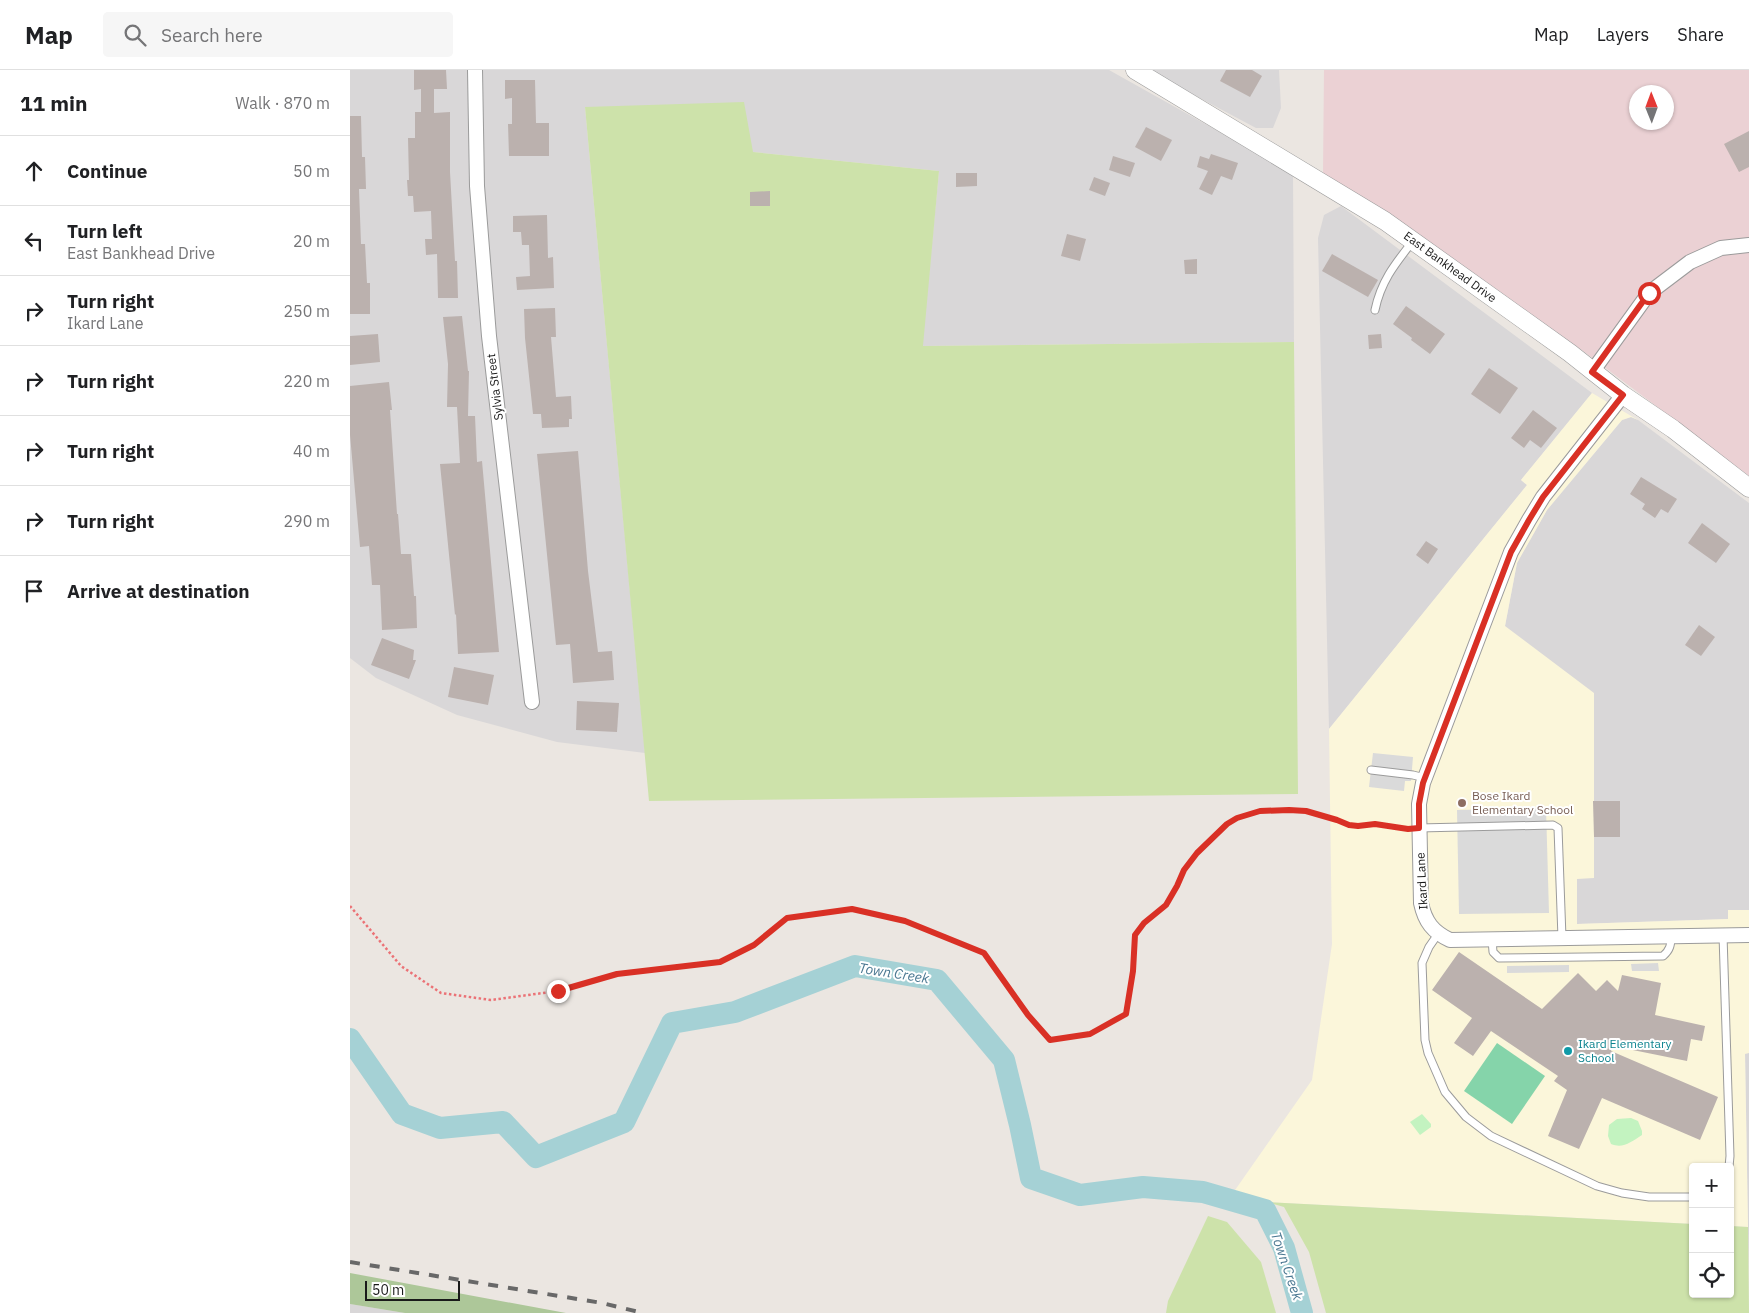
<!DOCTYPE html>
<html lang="en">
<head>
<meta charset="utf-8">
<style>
	:root { --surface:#fff; --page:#f6f6f6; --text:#202124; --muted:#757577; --line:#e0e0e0 }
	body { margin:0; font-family:"IBM Plex Sans",sans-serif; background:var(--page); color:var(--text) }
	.controls { position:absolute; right:15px; bottom:15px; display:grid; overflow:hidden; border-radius:5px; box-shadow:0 1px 4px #0004 }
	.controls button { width:45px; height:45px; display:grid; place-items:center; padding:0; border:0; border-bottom:1px solid var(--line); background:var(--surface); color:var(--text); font:25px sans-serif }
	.compass { position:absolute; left:1279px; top:15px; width:45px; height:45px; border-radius:50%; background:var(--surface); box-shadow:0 1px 4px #0004; rotate:359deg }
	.scale { position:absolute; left:15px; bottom:12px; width:95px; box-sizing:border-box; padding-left:5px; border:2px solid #1a1a1a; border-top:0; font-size:14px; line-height:18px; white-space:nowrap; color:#1a1a1a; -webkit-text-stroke:4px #fff; paint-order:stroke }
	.stop { position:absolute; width:15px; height:15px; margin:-11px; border:4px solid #d93025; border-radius:50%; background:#fff }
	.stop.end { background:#d93025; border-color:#fff; box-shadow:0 1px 5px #0008 }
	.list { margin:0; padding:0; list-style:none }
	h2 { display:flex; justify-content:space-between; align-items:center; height:65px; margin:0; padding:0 20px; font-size:21px }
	h2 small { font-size:16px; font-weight:400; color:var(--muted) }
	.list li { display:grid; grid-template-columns:32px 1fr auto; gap:15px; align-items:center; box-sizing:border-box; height:70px; padding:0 20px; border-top:1px solid var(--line) }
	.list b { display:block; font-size:19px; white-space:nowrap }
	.list p { margin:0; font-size:16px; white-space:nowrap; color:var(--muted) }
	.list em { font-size:16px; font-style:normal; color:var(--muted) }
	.icon { flex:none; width:28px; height:28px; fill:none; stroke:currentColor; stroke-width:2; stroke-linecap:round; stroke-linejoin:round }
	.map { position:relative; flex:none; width:1399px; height:1243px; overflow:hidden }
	header { display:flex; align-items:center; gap:30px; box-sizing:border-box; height:70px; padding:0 25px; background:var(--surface); border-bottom:1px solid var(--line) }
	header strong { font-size:24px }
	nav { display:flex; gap:28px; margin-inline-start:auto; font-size:18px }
	.search { width:350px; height:45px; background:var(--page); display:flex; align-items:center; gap:12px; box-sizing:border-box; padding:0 18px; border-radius:5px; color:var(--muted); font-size:19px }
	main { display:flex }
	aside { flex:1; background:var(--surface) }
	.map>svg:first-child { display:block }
</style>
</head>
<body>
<header>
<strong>Map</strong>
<div class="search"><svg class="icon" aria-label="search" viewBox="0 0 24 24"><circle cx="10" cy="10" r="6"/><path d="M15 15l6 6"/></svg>Search here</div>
<nav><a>Map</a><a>Layers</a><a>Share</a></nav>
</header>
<main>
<aside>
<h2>11 min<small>Walk · 870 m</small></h2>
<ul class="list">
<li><svg class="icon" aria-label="ahead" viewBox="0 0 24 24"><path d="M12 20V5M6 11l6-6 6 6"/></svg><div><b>Continue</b></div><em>50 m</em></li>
<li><svg class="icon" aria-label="left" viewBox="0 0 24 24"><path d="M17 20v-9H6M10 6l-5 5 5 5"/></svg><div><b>Turn left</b><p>East Bankhead Drive</p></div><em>20 m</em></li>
<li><svg class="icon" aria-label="right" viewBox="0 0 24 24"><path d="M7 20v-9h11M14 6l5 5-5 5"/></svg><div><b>Turn right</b><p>Ikard Lane</p></div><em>250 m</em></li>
<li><svg class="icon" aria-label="right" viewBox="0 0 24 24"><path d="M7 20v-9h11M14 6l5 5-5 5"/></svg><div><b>Turn right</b></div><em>220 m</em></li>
<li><svg class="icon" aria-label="right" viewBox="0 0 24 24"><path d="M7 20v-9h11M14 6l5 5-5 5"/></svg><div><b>Turn right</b></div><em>40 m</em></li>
<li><svg class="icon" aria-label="right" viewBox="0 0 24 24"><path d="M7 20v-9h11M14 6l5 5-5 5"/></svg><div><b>Turn right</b></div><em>290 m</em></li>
<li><svg class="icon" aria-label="arrive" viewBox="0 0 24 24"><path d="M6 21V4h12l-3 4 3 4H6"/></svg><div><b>Arrive at destination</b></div></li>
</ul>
</aside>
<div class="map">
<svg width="1399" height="1243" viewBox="0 0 1399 1243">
	<rect width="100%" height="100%" fill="#ebe6e1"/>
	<g fill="#d9d7d8">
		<path d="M 0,0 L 759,0 L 943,103 L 944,272 L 572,276 L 589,101 L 403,82 L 235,37 L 295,683 L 207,672 L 107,645 L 26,608 L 0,588 Z"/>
		<path d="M 797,0 L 929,0 L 931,38 L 923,58 L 906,58 Z"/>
		<path d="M 991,136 L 1242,323 L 1171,410 L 1177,415 L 979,659 L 968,168 L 974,145 Z"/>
		<path d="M 1281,347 L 1288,350 L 1399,433 L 1399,840 L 1379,841 L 1379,849 L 1227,854 L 1227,808 L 1244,808 L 1155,556 L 1167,493 L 1197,440 L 1272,350 Z"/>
		<path d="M 1395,983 L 1399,983 L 1399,1202 L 1398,1157 Z"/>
		<path d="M 0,1234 L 55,1243 L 0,1243 Z"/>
	</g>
	<path fill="#ebd1d4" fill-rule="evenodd" d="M 974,0 L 1399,0 L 1399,406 L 1233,281 L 1104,189 L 973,103 ZM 1286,22 L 1316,22 L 1316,52 L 1286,52 Z"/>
	<path fill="#fbf6da" d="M 1242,323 L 1288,350 L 1281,347 L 1272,350 L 1197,440 L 1167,493 L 1155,556 L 1244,623 L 1244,808 L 1227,809 L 1227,854 L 1378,849 L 1378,840 L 1399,840 L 1399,983 L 1395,984 L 1398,1157 L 1380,1156 L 1380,1097 L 1343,1097 L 1343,1154 L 916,1132 L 883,1123 L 962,1010 L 982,874 L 979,659 L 1177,415 L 1171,410 Z"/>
	<g fill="#cde2aa">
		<path d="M 394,32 L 403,82 L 589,101 L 573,276 L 944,272 L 948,724 L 299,731 L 235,37 Z"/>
		<path d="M 916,1132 L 1343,1154 L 1343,1224 L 1380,1224 L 1380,1156 L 1398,1157 L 1399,1243 L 976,1243 L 959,1182 L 934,1137 Z"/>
		<path d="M 858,1146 L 877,1152 L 911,1192 L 926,1243 L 816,1243 L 818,1231 Z"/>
	</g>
	<path fill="#adc799" d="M 0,1203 L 216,1243 L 55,1243 L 0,1234 Z"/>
	<g fill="#c3f3c0">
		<path d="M 1072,1044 L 1081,1054 L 1081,1057 L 1070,1065 L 1060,1052 Z"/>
		<path d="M 1281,1048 L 1288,1051 L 1292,1061 L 1292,1065 C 1281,1072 1273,1079 1261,1074 L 1258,1066 L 1259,1055 L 1267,1049 Z"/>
	</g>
	<path fill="#85d4aa" d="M 1147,973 L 1195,1006 L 1162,1054 L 1114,1021 Z"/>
	<g fill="#dadada">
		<path d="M 1023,683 L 1063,687 L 1061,711 L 1055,711 L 1054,721 L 1019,717 Z"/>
		<path d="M 1196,738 L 1199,843 L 1109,844 L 1107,740 Z"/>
		<path d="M 1308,893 L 1309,901 L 1282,901 L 1281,894 Z"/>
		<path d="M 1219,895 L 1219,902 L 1157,903 L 1157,896 Z"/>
	</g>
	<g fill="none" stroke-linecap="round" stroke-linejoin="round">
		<path stroke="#a5d1d5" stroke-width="22" d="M 0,969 L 52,1044 L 90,1058 L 153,1052 L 186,1087 L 274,1052 L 322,953 L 385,942 L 505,896 L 587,910 L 654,990 L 670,1055 L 681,1108 L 730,1125 L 793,1117 L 853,1122 L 915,1140 L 934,1178 L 952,1243"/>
	</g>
	<g fill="#bbb1ae">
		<path d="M 64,0 L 96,0 L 97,19 L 84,19 L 84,43 L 100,42 L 100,102 L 105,191 L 107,191 L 108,228 L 88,228 L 87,184 L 76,185 L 75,169 L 82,169 L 81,141 L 64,142 L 63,126 L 58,126 L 57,110 L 59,110 L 58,68 L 65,68 L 65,42 L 71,42 L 71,19 L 64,20 Z"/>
		<path d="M 876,0 L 902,0 L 912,6 L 900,27 L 870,11 Z"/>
		<path d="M 155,10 L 185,10 L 186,53 L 199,53 L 199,86 L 159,86 L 158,54 L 162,54 L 162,28 L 155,29 Z"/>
		<path d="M 0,46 L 11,46 L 12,87 L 15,87 L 16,119 L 9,119 L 11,174 L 15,174 L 17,213 L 20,213 L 20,244 L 0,244 Z"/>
		<path d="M 796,57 L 822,70 L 811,91 L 785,77 Z"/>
		<path d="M 1399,61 L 1399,97 L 1389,102 L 1374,74 Z"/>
		<path d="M 861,84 L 888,93 L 882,110 L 871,106 L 862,125 L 849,119 L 858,101 L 847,97 L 850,86 L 859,89 Z"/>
		<path d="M 763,86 L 785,93 L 780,107 L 759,100 Z"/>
		<path d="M 606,103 L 627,103 L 627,116 L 606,117 Z"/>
		<path d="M 744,107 L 760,113 L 755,126 L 739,120 Z"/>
		<path d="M 420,121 L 420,136 L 400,136 L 400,122 Z"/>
		<path d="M 197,145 L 198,188 L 203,187 L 204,218 L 167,220 L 166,207 L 180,206 L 179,175 L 172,175 L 171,162 L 163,162 L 163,146 Z"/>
		<path d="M 717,164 L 736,169 L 730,191 L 711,186 Z"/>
		<path d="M 982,184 L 1028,210 L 1018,227 L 972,201 Z"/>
		<path d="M 847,189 L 847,204 L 835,204 L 834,190 Z"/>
		<path d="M 1056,236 L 1095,264 L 1080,284 L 1061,270 L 1062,268 L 1043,254 Z"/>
		<path d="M 205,238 L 206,267 L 201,267 L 206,327 L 221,326 L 222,349 L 219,349 L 219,357 L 192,358 L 191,344 L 183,344 L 175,268 L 174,239 Z"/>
		<path d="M 112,246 L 118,301 L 119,301 L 118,346 L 125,346 L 127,392 L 132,391 L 149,582 L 108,584 L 106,544 L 105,545 L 90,394 L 110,393 L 107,337 L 97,337 L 98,294 L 93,247 Z"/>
		<path d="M 28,264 L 30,292 L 0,295 L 0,266 Z"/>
		<path d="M 1031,264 L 1032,278 L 1019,279 L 1018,265 Z"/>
		<path d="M 1139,298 L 1168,318 L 1150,344 L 1121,324 Z"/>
		<path d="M 39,312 L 42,340 L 40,340 L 47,444 L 48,444 L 51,484 L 61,484 L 64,526 L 66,526 L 67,558 L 32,560 L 30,515 L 22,515 L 19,476 L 10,477 L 0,365 L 0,316 Z"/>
		<path d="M 1183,340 L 1207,358 L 1191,378 L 1180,370 L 1174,378 L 1161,368 Z"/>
		<path d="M 228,381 L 238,501 L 248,582 L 262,581 L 264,610 L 223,613 L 220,574 L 206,575 L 187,384 Z"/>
		<path d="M 1291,407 L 1327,429 L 1318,443 L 1311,439 L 1305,448 L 1292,439 L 1295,434 L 1280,424 Z"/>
		<path d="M 1352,453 L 1380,474 L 1366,493 L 1338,473 Z"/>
		<path d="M 1076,471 L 1088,479 L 1078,494 L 1066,485 Z"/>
		<path d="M 1349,555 L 1365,567 L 1351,586 L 1335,575 Z"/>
		<path d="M 32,568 L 64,580 L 63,590 L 66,590 L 59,609 L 21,595 Z"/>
		<path d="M 104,597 L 144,605 L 138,635 L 98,627 Z"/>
		<path d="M 227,631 L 269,633 L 267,662 L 226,660 Z"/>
		<path d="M 1243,731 L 1270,731 L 1270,767 L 1244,767 Z"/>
		<path d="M 1109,882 L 1192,939 L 1228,903 L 1246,921 L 1257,910 L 1268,921 L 1272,905 L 1311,913 L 1305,945 L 1355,956 L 1352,971 L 1341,969 L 1337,991 L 1263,976 L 1261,981 L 1368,1027 L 1350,1070 L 1252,1028 L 1229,1079 L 1198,1066 L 1217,1020 L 1204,1011 L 1208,1006 L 1141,961 L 1123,986 L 1104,973 L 1122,948 L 1082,920 Z"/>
	</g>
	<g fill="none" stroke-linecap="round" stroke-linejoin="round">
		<g stroke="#9b9b9b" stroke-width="9">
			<g id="service">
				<path d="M 1025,240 C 1031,211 1045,194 1063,171"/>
				<path d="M 1021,700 L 1063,705 L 1075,708"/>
				<path d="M 1069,758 L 1203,755 L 1208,758 L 1212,868"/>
				<path d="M 1088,864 L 1079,877 L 1072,893 L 1075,970 L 1078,983 L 1095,1022 L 1116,1047 L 1141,1066 L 1247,1116 L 1272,1123 L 1299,1127 L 1343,1127"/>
				<path d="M 1373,865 L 1380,1086 L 1379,1097"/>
				<path d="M 1142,869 L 1143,882 L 1149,888 L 1313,886 C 1320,880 1321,875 1321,866"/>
			</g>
		</g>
		<g stroke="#9b9b9b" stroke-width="16">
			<g id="minor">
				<path d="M 125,0 L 127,116 L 139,266 L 182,632"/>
				<path d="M 1242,302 L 1299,223 L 1340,192 L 1371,178 L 1399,175"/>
				<path d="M 1273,325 L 1193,427 L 1179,450 L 1161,482 L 1073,713 L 1069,734 L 1071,833 C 1075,852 1083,862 1100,870 L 1399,865"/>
			</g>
		</g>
		<g stroke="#9b9b9b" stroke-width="19">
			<path id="tertiary" d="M 785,0 L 1035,151 L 1220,283 L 1273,325 L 1323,359 L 1399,418"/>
		</g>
		<path stroke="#eb7276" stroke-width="2.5" stroke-dasharray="2.5 2.5" stroke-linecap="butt" d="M 0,836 L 51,896 L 91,923 L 141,930 L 208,921 L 267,904 L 370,892 L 404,875 L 437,848 L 502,839 L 555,851 L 634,883 L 678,945 L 700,970 L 740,964 L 776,944 L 783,901 L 785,865 L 794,853 L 816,835 L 827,816 L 834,800 L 847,783 L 877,754 L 887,748 L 911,741 L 939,740 L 956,741 L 987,750 L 999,755 L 1008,756 L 1025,754 L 1057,758"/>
		<use href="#service" stroke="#fff" stroke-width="7"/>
		<use href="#minor" stroke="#fff" stroke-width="14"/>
		<use href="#tertiary" stroke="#fff" stroke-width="18"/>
		<path stroke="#686868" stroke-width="4" stroke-dasharray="10 10" stroke-linecap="butt" d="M 0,1192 L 252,1233 L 293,1243"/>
	</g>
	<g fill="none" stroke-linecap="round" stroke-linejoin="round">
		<path stroke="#d93025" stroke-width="6" d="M 208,921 L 267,904 L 370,892 L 404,875 L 437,848 L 502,839 L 555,851 L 634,883 L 678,945 L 700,970 L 740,964 L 776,944 L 783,901 L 785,865 L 794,853 L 816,835 L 827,816 L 834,800 L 847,783 L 877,754 L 887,748 L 910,741 L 939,740 L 956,741 L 987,750 L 999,755 L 1008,756 L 1025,754 L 1058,759 L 1069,758 L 1069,734 L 1073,713 L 1161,482 L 1179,450 L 1193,427 L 1273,325 L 1242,302 L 1299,223"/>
	</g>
	<circle fill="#8d6e63" stroke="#fff" stroke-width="2" cx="1112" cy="733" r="5"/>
	<circle fill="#0f9aa8" stroke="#fff" stroke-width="2" cx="1218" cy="981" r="5"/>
	<g text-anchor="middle" stroke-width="4" stroke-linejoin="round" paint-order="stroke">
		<g font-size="12" fill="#1a1a1a" stroke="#fff">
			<text transform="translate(1100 197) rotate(36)" y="4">East Bankhead Drive</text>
			<text transform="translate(145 317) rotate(-97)" y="4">Sylvia Street</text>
			<text transform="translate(1072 811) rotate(-93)" y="4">Ikard Lane</text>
		</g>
		<g font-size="12" fill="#785e54" stroke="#fff" text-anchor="start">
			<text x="1122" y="730">Bose Ikard<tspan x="1122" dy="14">Elementary School</tspan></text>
		</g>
		<g font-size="12" fill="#0d838f" stroke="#fff" text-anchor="start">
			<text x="1228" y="978">Ikard Elementary<tspan x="1228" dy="14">School</tspan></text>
		</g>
		<g font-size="14" font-style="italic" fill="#4b7892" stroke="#fff">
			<text transform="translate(544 903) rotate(9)" y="5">Town Creek</text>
			<text transform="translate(937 1196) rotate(71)" y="5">Town Creek</text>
		</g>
	</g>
</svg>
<div class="controls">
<button>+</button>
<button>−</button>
<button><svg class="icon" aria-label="locate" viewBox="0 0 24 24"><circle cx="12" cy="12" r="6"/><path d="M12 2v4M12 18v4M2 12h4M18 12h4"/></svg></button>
</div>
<svg class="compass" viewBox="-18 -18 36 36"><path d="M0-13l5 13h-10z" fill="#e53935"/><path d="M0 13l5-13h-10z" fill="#757577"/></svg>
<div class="scale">50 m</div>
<div class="stop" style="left:1299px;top:223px"></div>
<div class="stop end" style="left:208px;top:921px"></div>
</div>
</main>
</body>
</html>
